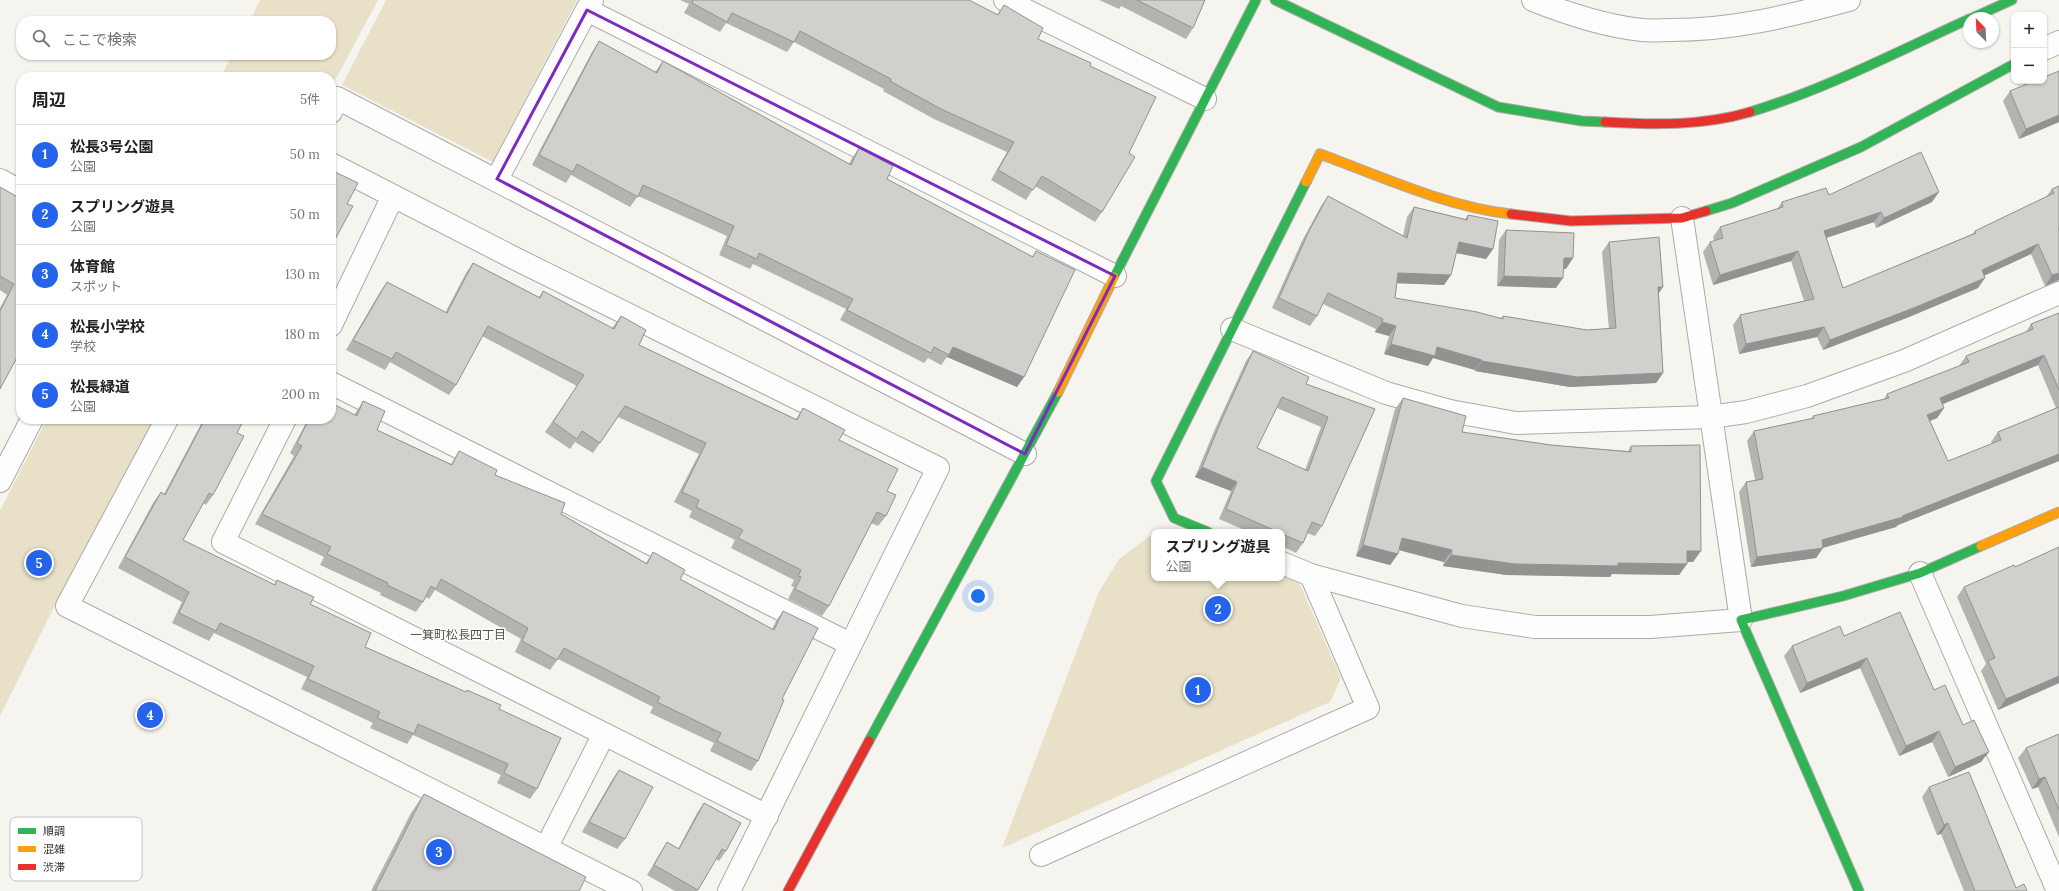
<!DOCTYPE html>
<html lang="ja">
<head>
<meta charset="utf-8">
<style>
	:root { --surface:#fff; --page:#f2f2f2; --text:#202124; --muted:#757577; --line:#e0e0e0; --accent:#2563eb }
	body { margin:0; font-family:Lora,"Noto Sans JP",serif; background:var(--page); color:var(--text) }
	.controls { position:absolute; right:12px; top:12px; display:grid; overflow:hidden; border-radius:8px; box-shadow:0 1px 3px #0004 }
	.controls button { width:36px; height:36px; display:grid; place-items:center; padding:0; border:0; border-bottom:1px solid var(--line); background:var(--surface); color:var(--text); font:20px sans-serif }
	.compass { position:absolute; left:1963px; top:12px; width:36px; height:36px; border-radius:50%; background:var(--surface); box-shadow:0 1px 3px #0004; rotate:336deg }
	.you { position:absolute; left:978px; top:596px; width:14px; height:14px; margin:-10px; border:3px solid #fff; border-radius:50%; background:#1a73e8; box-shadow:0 0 0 6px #1a73e833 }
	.badge { display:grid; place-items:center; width:26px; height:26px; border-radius:50%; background:var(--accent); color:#fff; font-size:13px; font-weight:700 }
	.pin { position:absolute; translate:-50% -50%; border:2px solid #fff; box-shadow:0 1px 4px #0006 }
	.popup { position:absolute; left:1151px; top:529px; width:134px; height:52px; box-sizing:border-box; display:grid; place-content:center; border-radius:8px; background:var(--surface); filter:drop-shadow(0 1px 3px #0005); font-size:13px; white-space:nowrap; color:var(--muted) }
	.popup b { font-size:15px; color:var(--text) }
	.popup::after { content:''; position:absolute; left:50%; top:100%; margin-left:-8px; border:8px solid transparent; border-top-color:var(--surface) }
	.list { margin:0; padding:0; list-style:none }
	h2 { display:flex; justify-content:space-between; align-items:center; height:52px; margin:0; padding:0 16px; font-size:17px }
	h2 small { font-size:13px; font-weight:400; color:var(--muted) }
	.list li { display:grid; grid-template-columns:26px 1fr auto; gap:12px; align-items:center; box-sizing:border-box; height:60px; padding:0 16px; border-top:1px solid var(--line) }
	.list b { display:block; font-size:15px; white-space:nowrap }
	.list p { margin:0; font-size:13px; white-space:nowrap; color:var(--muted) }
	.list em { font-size:13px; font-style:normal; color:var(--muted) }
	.icon { flex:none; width:22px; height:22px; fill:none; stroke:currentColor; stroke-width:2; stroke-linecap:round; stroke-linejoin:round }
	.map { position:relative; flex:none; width:2059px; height:891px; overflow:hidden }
	.search { position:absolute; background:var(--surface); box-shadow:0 1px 3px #0004; left:16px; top:16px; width:320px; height:44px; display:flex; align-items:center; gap:10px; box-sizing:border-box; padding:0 14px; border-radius:16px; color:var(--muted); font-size:15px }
	.panel { position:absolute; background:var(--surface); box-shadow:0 1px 3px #0004; left:16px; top:72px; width:320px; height:352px; border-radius:16px }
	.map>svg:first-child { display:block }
</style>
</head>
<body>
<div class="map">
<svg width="2059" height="891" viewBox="0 0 2059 891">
	<rect width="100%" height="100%" fill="#f5f4ef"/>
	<g fill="#e8e1c7">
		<path d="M 260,0 L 378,0 L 331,88 L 331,77 L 221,77 L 232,55 L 331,55 L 331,21 L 250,21 Z"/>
		<path d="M 386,0 L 577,0 L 493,162 L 342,85 Z"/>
		<path d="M 47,419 L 154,419 L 50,615 L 0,716 L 0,511 Z"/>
		<path d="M 1154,533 L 1154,578 L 1282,578 L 1282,575 L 1299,582 L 1341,678 L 1330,702 L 1002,848 L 1099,592 L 1119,559 Z"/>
	</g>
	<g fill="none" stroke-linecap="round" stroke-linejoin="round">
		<g stroke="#acaba8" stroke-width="24">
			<g id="street">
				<path d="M 1005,0 L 1205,99"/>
				<path d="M 1533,0 C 1568,14 1604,26 1642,30 C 1652,31 1662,30 1672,30 C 1733,30 1790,16 1849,0"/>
				<path d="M 587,10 L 1115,276"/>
				<path d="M 2044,49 L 2059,42"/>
				<path d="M 331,112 L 337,98 L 1025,454"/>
				<path d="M 331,164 L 518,260 L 938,468 L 729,891"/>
				<path d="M 497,179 L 592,0"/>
				<path d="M 0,180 L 21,192"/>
				<path d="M 331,325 L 393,196"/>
				<path d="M 1232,329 L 1386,393 L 1450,411 L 1516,423 L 1710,417 L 1746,412 L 1807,396 L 1904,361 L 2059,293"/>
				<path d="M 331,383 L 850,644"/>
				<path d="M 167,419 L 67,606 L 631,891"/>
				<path d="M 285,419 L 223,542 L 767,816"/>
				<path d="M 0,481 L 32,419"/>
				<path d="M 1282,563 L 1311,575 L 1462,616 L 1535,627 L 1650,627 L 1741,620 L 1682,218"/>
				<path d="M 1920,573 L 2058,891"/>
				<path d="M 546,848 L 604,734"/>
				<path d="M 1041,855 L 1368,708 L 1311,575"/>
			</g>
		</g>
		<g stroke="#acaba8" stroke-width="11">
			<g id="fast">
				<path d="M 1275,0 L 1498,107 L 1582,121 L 1605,122"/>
				<path d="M 1972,18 L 2012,0"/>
				<path d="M 1750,112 C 1826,89 1897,52 1969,19"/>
				<path d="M 1706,211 L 1732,203 L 1861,147 L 2014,64"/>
				<path d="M 1114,277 L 1256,0"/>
				<path d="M 1208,532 L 1174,518 L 1156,481 L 1306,182"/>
				<path d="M 869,741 L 1058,392"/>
				<path d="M 1859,891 L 1741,620 L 1843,596 L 1920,573 L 1981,546"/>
			</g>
		</g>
		<g stroke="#acaba8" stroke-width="11">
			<g id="slow">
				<path d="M 1306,182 L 1320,154 C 1380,176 1447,207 1511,214"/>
				<path d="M 1058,392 L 1114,277"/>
				<path d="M 1981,546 L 2059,512"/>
			</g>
		</g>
		<g stroke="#acaba8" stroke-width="11">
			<g id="jam">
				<path d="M 1605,122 C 1653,125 1703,126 1750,112"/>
				<path d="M 1511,214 L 1571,221 L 1682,218 L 1706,211"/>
				<path d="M 788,891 L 869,741"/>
			</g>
		</g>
		<use href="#street" stroke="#fefdfd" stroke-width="22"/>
		<use href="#fast" stroke="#30b455" stroke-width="9"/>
		<use href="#slow" stroke="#ff9f0a" stroke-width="9"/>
		<use href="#jam" stroke="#e5322d" stroke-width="9"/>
	</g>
	<g fill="#b4b3b0" fill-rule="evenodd">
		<path d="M 680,0 L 969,0 L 997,15 L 1004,5 L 1038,39 L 1090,66 L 1129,153 L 1102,212 L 1095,222 L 1035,186 L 1026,200 L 991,180 L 1007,152 L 934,119 L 883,91 L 884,89 L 794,42 L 787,52 L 726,23 L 720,32 L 684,13 L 689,4 Z"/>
		<path d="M 1099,0 L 1205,0 L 1193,28 L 1186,39 L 1121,6 L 1119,9 Z"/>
		<path d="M 599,41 L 655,72 L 663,61 L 849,164 L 852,158 L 859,148 L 887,179 L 1032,257 L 1036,251 L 1024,377 L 1017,387 L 947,357 L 941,365 L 928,358 L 924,363 L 840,320 L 846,309 L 753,264 L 750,269 L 719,255 L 727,236 L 638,196 L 630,207 L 571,175 L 566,183 L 532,165 L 592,52 Z"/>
		<path d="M 2010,91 L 2059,122 L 2019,139 L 2003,101 Z"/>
		<path d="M 2059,186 L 2059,280 L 2045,286 L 2031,254 L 1985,275 L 1978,288 L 1909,317 L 1823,350 L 1817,337 L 1739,354 L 1733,325 L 1740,315 L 1804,301 L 1791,261 L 1713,285 L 1703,252 L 1710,242 L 1714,241 L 1713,237 L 1720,227 L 1777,209 L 1782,202 L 1829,195 L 1932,202 L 1876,228 L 1874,222 L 1826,238 L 1843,288 L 1972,234 L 1975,231 L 2046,197 L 2052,189 Z"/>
		<path d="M 0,187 L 21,199 L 21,344 L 0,389 L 0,308 L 7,295 L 0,290 Z"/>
		<path d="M 1328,196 L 1403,236 L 1407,217 L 1414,207 L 1465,219 L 1468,215 L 1493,249 L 1486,259 L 1456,253 L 1444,285 L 1397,283 L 1395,298 L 1501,318 L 1503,316 L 1587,330 L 1609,329 L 1602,252 L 1609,242 L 1663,287 L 1659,293 L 1663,373 L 1656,383 L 1570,387 L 1475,371 L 1475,370 L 1433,358 L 1428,366 L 1384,354 L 1389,336 L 1375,332 L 1376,329 L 1323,304 L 1317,316 L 1310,326 L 1272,308 L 1302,241 L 1321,206 Z"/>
		<path d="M 1506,230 L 1566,269 L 1564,268 L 1556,288 L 1497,286 L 1499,240 Z"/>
		<path d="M 473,263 L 539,297 L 543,291 L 612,328 L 621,316 L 639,345 L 796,419 L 803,408 L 839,440 L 887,491 L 886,516 L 878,526 L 871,523 L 829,606 L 822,616 L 788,599 L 794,587 L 791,586 L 794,580 L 731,548 L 735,540 L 689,517 L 692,511 L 674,502 L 699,454 L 618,417 L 593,453 L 575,442 L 570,449 L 545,432 L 577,386 L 482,336 L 456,385 L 449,395 L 390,362 L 385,370 L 346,350 L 380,292 L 387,282 L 445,313 L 466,273 Z"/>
		<path d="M 2059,313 L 2059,461 L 1898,525 L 1896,527 L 1823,548 L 1816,558 L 1751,567 L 1739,492 L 1746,482 L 1755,480 L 1747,441 L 1754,431 L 1811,419 L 1813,416 L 1884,399 L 1887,394 L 1959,366 L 1966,356 L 2026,332 L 2031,324 ZM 2038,365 L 2056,408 L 1998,432 L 1991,442 L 1992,444 L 1948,461 L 1930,421 L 1937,418 L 1944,408 L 1943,404 Z"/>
		<path d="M 1253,351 L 1306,384 L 1375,409 L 1322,526 L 1315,536 L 1307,533 L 1303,543 L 1296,553 L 1282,546 L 1282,532 L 1249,532 L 1219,519 L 1231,491 L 1195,477 L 1215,429 L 1246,361 ZM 1277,408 L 1321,427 L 1305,470 L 1257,448 Z"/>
		<path d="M 1403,398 L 1462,432 L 1551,445 L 1628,451 L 1631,446 L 1693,562 L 1687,562 L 1687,564 L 1679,575 L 1612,574 L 1610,577 L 1507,575 L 1443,566 L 1444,562 L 1399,550 L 1398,554 L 1390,565 L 1356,556 L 1395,409 Z"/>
		<path d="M 363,401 L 377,430 L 451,464 L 459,451 L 495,475 L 561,514 L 646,563 L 653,552 L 680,579 L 772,629 L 776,621 L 783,611 L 782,699 L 758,761 L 751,771 L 710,751 L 714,743 L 650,713 L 653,707 L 558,659 L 550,670 L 515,652 L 521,639 L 435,590 L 429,599 L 426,597 L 423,602 L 416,612 L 380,595 L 381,593 L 320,565 L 324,557 L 255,524 L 294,456 L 290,453 L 308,419 L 331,419 L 354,415 L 356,412 Z"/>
		<path d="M 197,419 L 244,419 L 237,433 L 213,495 L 206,505 L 203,503 L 183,540 L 274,585 L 277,580 L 310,604 L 365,647 L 466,692 L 467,690 L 499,709 L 537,789 L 530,799 L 497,783 L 501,775 L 413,735 L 407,744 L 370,728 L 373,723 L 301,689 L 307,677 L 214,633 L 209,641 L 172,623 L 182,602 L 118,568 L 153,503 L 161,492 L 164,494 L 202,422 Z"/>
		<path d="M 2059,547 L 2059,683 L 1998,710 L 1981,671 L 1986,664 L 1957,597 L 1964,587 L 2015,567 Z"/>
		<path d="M 1844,636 L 1963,725 L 1981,762 L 1948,777 L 1932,742 L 1899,756 L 1860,668 L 1800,693 L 1784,656 L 1792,646 Z"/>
		<path d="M 2059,734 L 2059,837 L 2038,787 L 2032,789 L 2018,758 L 2026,748 Z"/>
		<path d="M 619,770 L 625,839 L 617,849 L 582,832 L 612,780 Z"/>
		<path d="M 1929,787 L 2016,888 L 2027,891 L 1964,891 L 1941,834 L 1937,835 L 1922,797 Z"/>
		<path d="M 424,794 L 579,891 L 371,891 L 411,813 Z"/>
		<path d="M 704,803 L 726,851 L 719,861 L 716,859 L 697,891 L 675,891 L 647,875 L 660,853 L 667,842 L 678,849 L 697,813 Z"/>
	</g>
	<g fill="#929290">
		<path d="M 2059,115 L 2059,122 L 2019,139 L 2026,129 Z"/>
		<path d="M 1939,192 L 1932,202 L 1876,228 L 1884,218 Z"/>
		<path d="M 1881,212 L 1874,222 L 1817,241 L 1824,231 Z"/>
		<path d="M 1459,242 L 1493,249 L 1486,259 L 1452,252 Z"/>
		<path d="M 2038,244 L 2031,254 L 1975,280 L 1982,270 Z"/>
		<path d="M 1798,251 L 1791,261 L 1713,285 L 1720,275 Z"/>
		<path d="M 1564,258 L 1573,258 L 1566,269 L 1557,268 Z"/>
		<path d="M 1398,273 L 1451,275 L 1444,285 L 1391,283 Z"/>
		<path d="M 2059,273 L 2059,280 L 2045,286 L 2052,275 Z"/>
		<path d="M 1504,276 L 1563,278 L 1556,288 L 1497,286 Z"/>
		<path d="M 1985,278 L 1978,288 L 1909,317 L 1823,350 L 1830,340 Z"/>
		<path d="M 1658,287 L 1663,287 L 1656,297 Z"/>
		<path d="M 1382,322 L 1396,326 L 1389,336 L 1375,332 Z"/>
		<path d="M 1824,327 L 1817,337 L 1739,354 L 1746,344 Z"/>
		<path d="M 1391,344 L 1437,347 L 1482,360 L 1475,370 L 1433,358 L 1428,366 L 1384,354 Z"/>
		<path d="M 953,347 L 1024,377 L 1017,387 L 947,357 Z"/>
		<path d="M 2044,355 L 2038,365 L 1933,408 L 1940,398 Z"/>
		<path d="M 1482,361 L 1663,373 L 1656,383 L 1570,387 L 1475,371 Z"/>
		<path d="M 1944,408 L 1937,418 L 1920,425 L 1927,415 Z"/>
		<path d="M 2059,454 L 2059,461 L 1898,525 L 1896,527 L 1818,549 L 1823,548 L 1816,558 L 1751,567 L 1757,557 L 1822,540 L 1902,516 Z"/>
		<path d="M 1202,467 L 1237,482 L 1231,491 L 1195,477 Z"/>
		<path d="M 1402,538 L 1452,550 L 1444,562 L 1395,549 Z"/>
		<path d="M 1363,545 L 1398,554 L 1390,565 L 1356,556 Z"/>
		<path d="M 1687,551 L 1701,551 L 1693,562 L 1679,562 Z"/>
		<path d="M 1451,555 L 1618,563 L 1687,564 L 1679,575 L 1612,574 L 1610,577 L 1507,575 L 1443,566 Z"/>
		<path d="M 1867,658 L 1860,668 L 1800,693 L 1807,683 Z"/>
		<path d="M 2059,676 L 2059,683 L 1998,710 L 2006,699 Z"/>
		<path d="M 1939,731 L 1932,742 L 1899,756 L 1906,746 Z"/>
		<path d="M 1989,752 L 1981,762 L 1948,777 L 1955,767 Z"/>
		<path d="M 2045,777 L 2038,787 L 2032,789 L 2039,779 Z"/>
		<path d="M 1948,823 L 1941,834 L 1937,835 L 1944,825 Z"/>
	</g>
	<g fill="#d1d0cd" stroke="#929290" fill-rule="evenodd">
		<path d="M 693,0 L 969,0 L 998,15 L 1004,5 L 1043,28 L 1038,39 L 1091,63 L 1090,66 L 1156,97 L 1129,153 L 1135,157 L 1102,212 L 1042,176 L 1033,190 L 998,170 L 1014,142 L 941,109 L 890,81 L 891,79 L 800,31 L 794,42 L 732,13 L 727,22 L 692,3 Z"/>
		<path d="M 1137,0 L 1205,0 L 1193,28 Z"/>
		<path d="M 599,41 L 657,73 L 663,61 L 851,165 L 859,148 L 893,166 L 887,179 L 1033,257 L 1036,251 L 1075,270 L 1024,377 L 953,347 L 949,355 L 934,347 L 931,353 L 847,310 L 853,299 L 759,253 L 757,259 L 726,245 L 734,226 L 643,185 L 638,197 L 577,164 L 573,172 L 539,155 Z"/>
		<path d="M 2059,71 L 2059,115 L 2026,129 L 2010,91 L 2034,81 L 2044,81 L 2044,77 Z"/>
		<path d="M 1921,152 L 1939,192 L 1884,218 L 1881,212 L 1824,231 L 1843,288 L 1976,233 L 1975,231 L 2054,193 L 2052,189 L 2059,186 L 2059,229 L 2058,229 L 2059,230 L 2059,273 L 2052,275 L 2038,244 L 1982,270 L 1985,278 L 1916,307 L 1830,340 L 1824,327 L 1746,344 L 1740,315 L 1814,299 L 1798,251 L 1720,275 L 1710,242 L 1723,238 L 1720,227 L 1783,207 L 1782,202 L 1826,188 L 1829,195 Z"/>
		<path d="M 331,170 L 358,183 L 347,204 L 353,206 L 331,247 Z"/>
		<path d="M 0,187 L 21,199 L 21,344 L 19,348 L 21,350 L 0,389 L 0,311 L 14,284 L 0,276 Z"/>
		<path d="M 1328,196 L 1407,238 L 1414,207 L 1467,220 L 1468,215 L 1498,221 L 1493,249 L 1459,242 L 1451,275 L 1398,273 L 1395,298 L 1477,312 L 1503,319 L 1503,316 L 1587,330 L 1616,328 L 1609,242 L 1659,237 L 1663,287 L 1658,287 L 1663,373 L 1577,377 L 1482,361 L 1482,360 L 1437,347 L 1435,356 L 1391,344 L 1396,326 L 1382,322 L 1383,319 L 1328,293 L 1317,316 L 1279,298 L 1309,231 Z"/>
		<path d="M 1506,230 L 1574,233 L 1573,258 L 1564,258 L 1563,278 L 1504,276 Z"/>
		<path d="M 473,263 L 540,298 L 543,291 L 614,329 L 621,316 L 646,330 L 639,345 L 797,420 L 803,408 L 845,430 L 839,440 L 898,469 L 887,491 L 896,495 L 886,516 L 877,512 L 829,606 L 795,589 L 801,577 L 798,576 L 801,570 L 738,538 L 743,530 L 696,507 L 699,500 L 682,492 L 706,443 L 625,406 L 600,443 L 582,431 L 577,439 L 553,422 L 584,375 L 488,326 L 456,385 L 396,352 L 392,359 L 353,340 L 387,282 L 447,313 Z"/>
		<path d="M 2059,313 L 2059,390 L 2044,355 L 1940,398 L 1944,408 L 1927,415 L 1948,461 L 2001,440 L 1998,432 L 2059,407 L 2059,454 L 1902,516 L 1903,517 L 1822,540 L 1823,548 L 1757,557 L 1746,482 L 1763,479 L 1754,431 L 1814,418 L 1813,416 L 1889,398 L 1887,394 L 1969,362 L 1966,356 L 2033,329 L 2031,324 Z"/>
		<path d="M 1253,351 L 1309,377 L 1306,384 L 1375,409 L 1322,526 L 1312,522 L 1303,543 L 1282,534 L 1282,532 L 1278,532 L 1226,509 L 1237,482 L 1202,467 L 1222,419 ZM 1282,397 L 1328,417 L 1308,471 L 1257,448 Z"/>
		<path d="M 1403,398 L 1466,416 L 1462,432 L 1551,445 L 1631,452 L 1631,446 L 1700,445 L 1701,551 L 1687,551 L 1687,564 L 1618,563 L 1618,566 L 1515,564 L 1451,555 L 1452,550 L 1402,538 L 1398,554 L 1363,545 Z"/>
		<path d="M 363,401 L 385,411 L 377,430 L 452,465 L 459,451 L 497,470 L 495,475 L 565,503 L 561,514 L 647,564 L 653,552 L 685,570 L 680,579 L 774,630 L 783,611 L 818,628 L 782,699 L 784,700 L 758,761 L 717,741 L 721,733 L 657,702 L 660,697 L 564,648 L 557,660 L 522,641 L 528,628 L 441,579 L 436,589 L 431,586 L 423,602 L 387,585 L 388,583 L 327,554 L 331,547 L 262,514 L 302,446 L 297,443 L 309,419 L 331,419 L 331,403 L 357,416 Z"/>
		<path d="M 205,419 L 244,419 L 237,433 L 244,436 L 213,495 L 209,493 L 183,540 L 275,585 L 277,580 L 314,597 L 310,604 L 371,633 L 365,647 L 466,692 L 467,690 L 501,705 L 499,709 L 561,738 L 537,789 L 504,773 L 508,764 L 418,724 L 414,734 L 377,718 L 380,712 L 308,679 L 314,666 L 220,623 L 216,631 L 179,613 L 189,592 L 125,557 L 161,492 L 165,495 Z"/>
		<path d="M 2059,547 L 2059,676 L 2006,699 L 1988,661 L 1995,658 L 1964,587 L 2014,565 L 2015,567 Z"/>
		<path d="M 1900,612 L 1934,690 L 1945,685 L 1963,725 L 1974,720 L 1989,752 L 1955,767 L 1939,731 L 1906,746 L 1867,658 L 1807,683 L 1792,646 L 1840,626 L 1844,636 Z"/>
		<path d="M 2059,734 L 2059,810 L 2045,777 L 2039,779 L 2026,748 Z"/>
		<path d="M 619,770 L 653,787 L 625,839 L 589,822 Z"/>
		<path d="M 1969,772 L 2016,888 L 2024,884 L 2027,891 L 1975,891 L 1948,823 L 1944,825 L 1929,787 Z"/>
		<path d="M 424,794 L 586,877 L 579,891 L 375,891 Z"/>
		<path d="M 704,803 L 741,823 L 726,851 L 722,849 L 698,890 L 654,865 L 667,842 L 679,849 Z"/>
	</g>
	<path fill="none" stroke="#7b2cbf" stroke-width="3" stroke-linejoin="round" d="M 587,10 L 1115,276 L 1025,454 L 497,179 Z"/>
	<g text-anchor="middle" stroke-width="3" stroke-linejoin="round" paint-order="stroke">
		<g font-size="12" fill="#54524c" stroke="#fff">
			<text x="458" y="639">一箕町松長四丁目</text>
		</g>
	</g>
	<rect x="10" y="817" width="132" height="64" rx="6" fill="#fff" stroke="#c1c1c0" stroke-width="1"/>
	<rect x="18" y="828" width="18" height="6" fill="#30b455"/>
	<rect x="18" y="846" width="18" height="6" fill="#ff9f0a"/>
	<rect x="18" y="864" width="18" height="6" fill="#e5322d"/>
	<g font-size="11" fill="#302f2c">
		<text x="43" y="835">順調</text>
		<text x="43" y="853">混雑</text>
		<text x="43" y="871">渋滞</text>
	</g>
</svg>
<div class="controls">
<button>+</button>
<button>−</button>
</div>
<svg class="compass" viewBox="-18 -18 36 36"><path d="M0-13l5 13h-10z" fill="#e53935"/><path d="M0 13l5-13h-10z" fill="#757577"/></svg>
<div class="you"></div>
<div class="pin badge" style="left:1198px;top:690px">1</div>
<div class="pin badge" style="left:1218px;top:609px">2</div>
<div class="popup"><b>スプリング遊具</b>公園</div>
<div class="pin badge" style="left:439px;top:852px">3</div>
<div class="pin badge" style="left:150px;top:715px">4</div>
<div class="pin badge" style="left:39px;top:563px">5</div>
<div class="search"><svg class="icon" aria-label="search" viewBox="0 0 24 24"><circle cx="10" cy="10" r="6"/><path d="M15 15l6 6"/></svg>ここで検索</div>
<section class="panel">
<h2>周辺<small>5件</small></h2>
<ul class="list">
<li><span class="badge">1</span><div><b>松長3号公園</b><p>公園</p></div><em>50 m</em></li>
<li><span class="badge">2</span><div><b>スプリング遊具</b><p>公園</p></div><em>50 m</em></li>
<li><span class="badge">3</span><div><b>体育館</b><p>スポット</p></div><em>130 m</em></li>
<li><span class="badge">4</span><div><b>松長小学校</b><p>学校</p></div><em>180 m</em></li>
<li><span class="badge">5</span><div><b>松長緑道</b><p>公園</p></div><em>200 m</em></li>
</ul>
</section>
</div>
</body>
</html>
